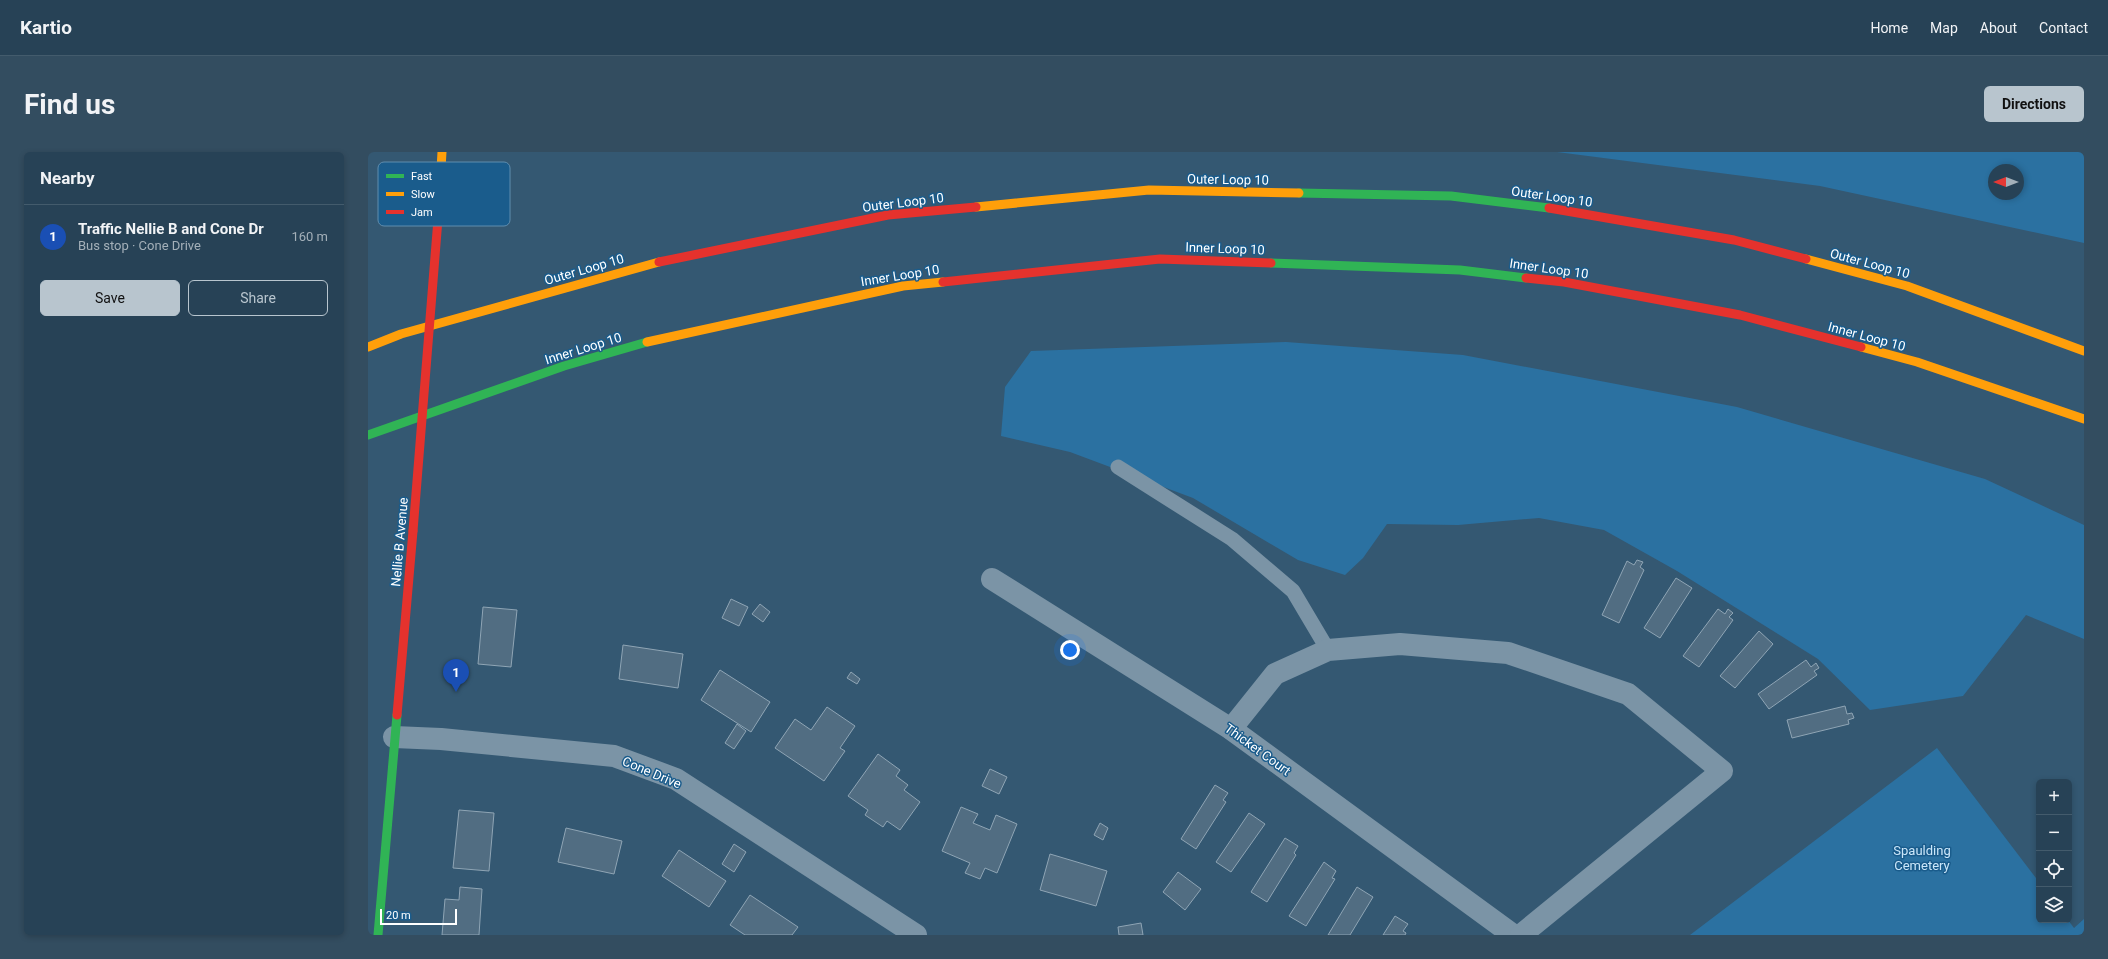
<!DOCTYPE html>
<html lang="en">
<head>
<meta charset="utf-8">
<style>
	:root { --surface:#274256; --page:#334d60; --text:#f1f3f6; --muted:#a4b0b9; --line:#435b6c; --accent:#b8c5ce }
	body { margin:0; font-family:Roboto,sans-serif; background:var(--page); color:var(--text) }
	.controls { position:absolute; right:12px; bottom:12px; display:grid; overflow:hidden; border-radius:6px; box-shadow:0 2px 6px #0003 }
	.controls button { width:36px; height:36px; display:grid; place-items:center; padding:0; border:0; border-bottom:1px solid var(--line); background:var(--surface); color:var(--text); font:20px sans-serif }
	.compass { position:absolute; left:1620px; top:12px; width:36px; height:36px; border-radius:50%; background:var(--surface); box-shadow:0 2px 6px #0003; rotate:270deg }
	.scale { position:absolute; left:12px; bottom:10px; width:77px; box-sizing:border-box; padding-left:4px; border:2px solid #fff; border-top:0; font-size:11px; line-height:14px; white-space:nowrap; color:#fff; -webkit-text-stroke:3px #1a5c8c; paint-order:stroke }
	.you { position:absolute; left:702px; top:498px; width:14px; height:14px; margin:-10px; border:3px solid #fff; border-radius:50%; background:#1a73e8; box-shadow:0 0 0 6px #1a73e833 }
	.badge { display:grid; place-items:center; width:26px; height:26px; border-radius:50%; background:var(--accent); color:#fff; font-size:13px; font-weight:700 }
	.pin { position:absolute; translate:-50% -33px; filter:drop-shadow(0 1px 2px #0008) }
	.pin::after { content:''; position:absolute; top:21px; width:14px; height:12px; background:inherit; clip-path:polygon(0 0,100% 0,50% 100%) }
	.list { margin:0; padding:0; list-style:none }
	h2 { display:flex; justify-content:space-between; align-items:center; height:52px; margin:0; padding:0 16px; font-size:17px }
	h2 small { font-size:13px; font-weight:400; color:var(--muted) }
	.list li { display:grid; grid-template-columns:26px 1fr auto; gap:12px; align-items:center; box-sizing:border-box; height:64px; padding:0 16px; border-top:1px solid var(--line) }
	.list b { display:block; font-size:15px; white-space:nowrap }
	.list p { margin:0; font-size:13px; white-space:nowrap; color:var(--muted) }
	.list em { font-size:13px; font-style:normal; color:var(--muted) }
	.actions { display:flex; gap:8px; padding:12px 16px }
	.actions a { flex:1; padding:9px 0; border:1px solid var(--accent); border-radius:6px; text-align:center; font-size:14px; color:var(--accent) }
	.actions .main { background:var(--accent); color:#111 }
	.icon { flex:none; width:22px; height:22px; fill:none; stroke:currentColor; stroke-width:2; stroke-linecap:round; stroke-linejoin:round }
	.map { position:relative; flex:none; width:1716px; height:783px; overflow:hidden; border-radius:6px }
	header { display:flex; align-items:center; gap:24px; box-sizing:border-box; height:56px; padding:0 20px; background:var(--surface); border-bottom:1px solid var(--line) }
	header strong { font-size:19px }
	nav { display:flex; gap:22px; margin-inline-start:auto; font-size:14px }
	.intro { display:flex; align-items:center; justify-content:space-between; box-sizing:border-box; height:96px; padding:0 24px }
	h1 { margin:0; font-size:28px }
	.button { padding:10px 18px; border-radius:6px; background:var(--accent); color:#111; font-size:14px; font-weight:700 }
	main { display:flex; gap:24px; padding:0 24px }
	aside { flex:1; background:var(--surface); border-radius:6px; box-shadow:0 2px 6px #0003 }
	.map>svg:first-child { display:block }
</style>
</head>
<body>
<header>
<strong>Kartio</strong>
<nav><a>Home</a><a>Map</a><a>About</a><a>Contact</a></nav>
</header>
<div class="intro"><h1>Find us</h1><a class="button">Directions</a></div>
<main>
<aside>
<h2>Nearby<small></small></h2>
<ul class="list">
<li><span class="badge" style="background:#1a4fb4">1</span><div><b>Traffic Nellie B and Cone Dr</b><p>Bus stop · Cone Drive</p></div><em>160 m</em></li>
</ul>
<div class="actions"><a class="main">Save</a><a>Share</a></div>
</aside>
<div class="map">
<svg width="1716" height="783" viewBox="0 0 1716 783">
	<rect width="100%" height="100%" fill="#345872"/>
	<g fill="#2b71a1" fill-rule="evenodd">
		<path d="M 1189,0 L 1716,0 L 1716,91 L 1452,34 ZM 1626,18 L 1650,18 L 1650,42 L 1626,42 Z"/>
		<path d="M 918,190 L 1095,203 L 1369,255 L 1617,327 L 1716,373 L 1716,487 L 1658,463 L 1595,544 L 1502,558 L 1450,507 L 1309,419 L 1236,378 L 1171,366 L 1090,373 L 1019,372 L 995,406 L 977,423 L 930,408 L 825,346 L 702,300 L 633,284 L 637,235 L 663,199 Z"/>
		<path d="M 1569,596 L 1671,730 L 1671,768 L 1700,768 L 1706,776 L 1716,767 L 1716,783 L 1322,783 Z"/>
	</g>
	<g fill="#516d82" stroke="#8fa5b5">
		<path d="M 1269,408 L 1275,410 L 1272,415 L 1276,418 L 1251,471 L 1234,463 L 1259,409 L 1266,413 Z"/>
		<path d="M 1308,426 L 1324,436 L 1292,486 L 1276,476 Z"/>
		<path d="M 363,447 L 380,455 L 371,474 L 354,466 Z"/>
		<path d="M 392,452 L 402,460 L 395,470 L 384,462 Z"/>
		<path d="M 115,455 L 149,458 L 143,515 L 110,512 Z"/>
		<path d="M 1350,457 L 1357,462 L 1360,457 L 1365,461 L 1361,465 L 1365,468 L 1331,515 L 1315,504 Z"/>
		<path d="M 1391,479 L 1405,492 L 1367,536 L 1352,524 Z"/>
		<path d="M 255,493 L 315,502 L 310,536 L 251,527 Z"/>
		<path d="M 1438,508 L 1443,515 L 1448,511 L 1451,516 L 1446,519 L 1449,523 L 1401,557 L 1390,542 Z"/>
		<path d="M 352,518 L 402,550 L 383,580 L 333,548 Z"/>
		<path d="M 483,520 L 492,527 L 489,532 L 479,526 Z"/>
		<path d="M 1477,554 L 1479,562 L 1484,561 L 1486,566 L 1480,568 L 1481,572 L 1424,586 L 1419,568 Z"/>
		<path d="M 459,555 L 487,574 L 472,596 L 477,599 L 456,629 L 407,596 L 427,567 L 443,578 Z"/>
		<path d="M 369,572 L 378,579 L 366,597 L 357,591 Z"/>
		<path d="M 510,602 L 532,618 L 528,624 L 540,633 L 536,638 L 552,650 L 532,678 L 519,669 L 515,675 L 497,663 L 500,658 L 480,644 Z"/>
		<path d="M 622,617 L 639,625 L 631,642 L 614,634 Z"/>
		<path d="M 847,633 L 860,641 L 855,648 L 858,650 L 828,697 L 813,687 Z"/>
		<path d="M 593,655 L 610,662 L 605,671 L 622,678 L 628,663 L 649,672 L 629,721 L 617,716 L 612,727 L 597,721 L 602,711 L 574,699 Z"/>
		<path d="M 91,658 L 126,661 L 121,719 L 85,716 Z"/>
		<path d="M 881,661 L 897,672 L 863,720 L 848,710 Z"/>
		<path d="M 732,671 L 740,676 L 735,688 L 726,683 Z"/>
		<path d="M 198,676 L 254,689 L 246,722 L 190,710 Z"/>
		<path d="M 917,686 L 930,694 L 926,701 L 928,703 L 899,750 L 883,740 Z"/>
		<path d="M 366,692 L 378,700 L 366,720 L 354,712 Z"/>
		<path d="M 311,698 L 358,729 L 341,755 L 294,724 Z"/>
		<path d="M 682,702 L 739,719 L 728,754 L 672,738 Z"/>
		<path d="M 956,710 L 968,719 L 964,726 L 967,727 L 938,774 L 921,764 Z"/>
		<path d="M 810,720 L 833,737 L 817,758 L 795,740 Z"/>
		<path d="M 92,735 L 114,737 L 111,783 L 74,783 L 77,747 L 91,748 Z"/>
		<path d="M 989,735 L 1005,745 L 982,783 L 960,783 Z"/>
		<path d="M 382,743 L 430,775 L 424,783 L 377,783 L 362,773 Z"/>
		<path d="M 1027,764 L 1040,772 L 1035,779 L 1038,781 L 1037,783 L 1015,783 Z"/>
		<path d="M 773,771 L 775,783 L 751,783 L 750,775 Z"/>
	</g>
	<g fill="none" stroke-linecap="round" stroke-linejoin="round">
		<path stroke="#7b94a6" stroke-width="15" d="M 750,315 L 864,387 L 925,439 L 960,498"/>
		<g stroke="#7b94a6" stroke-width="22">
			<path d="M 624,427 L 863,577 L 1145,783"/>
			<path d="M 863,577 L 907,522 L 960,498 L 1032,492 L 1140,501 L 1260,542 L 1354,619 L 1153,783"/>
			<path d="M 26,585 L 73,587 L 246,604 L 308,627 L 548,783"/>
		</g>
		<g stroke="#30b455" stroke-width="9">
			<path d="M 931,41 L 1083,44 L 1181,56"/>
			<path d="M 903,111 L 1092,118 L 1158,126"/>
			<path d="M 0,283 L 196,214 L 279,190"/>
			<path d="M 10,783 L 29,563"/>
		</g>
		<g stroke="#ff9f0a" stroke-width="9">
			<path d="M 608,55 L 781,38 L 931,41"/>
			<path d="M 70,67 L 74,0"/>
			<path d="M 1438,107 L 1539,134 L 1716,199"/>
			<path d="M 279,190 L 535,134 L 575,130"/>
			<path d="M 0,195 L 33,182 L 291,110"/>
			<path d="M 1493,195 L 1549,210 L 1716,267"/>
		</g>
		<g stroke="#e5322d" stroke-width="9">
			<path d="M 1181,56 L 1366,88 L 1438,107"/>
			<path d="M 291,110 L 520,63 L 608,55"/>
			<path d="M 1158,126 L 1196,130 L 1372,163 L 1493,195"/>
			<path d="M 575,130 L 792,107 L 903,111"/>
			<path d="M 29,563 L 45,379"/>
		</g>
		<path stroke="#e5322d" stroke-width="9" d="M 45,379 L 70,67"/>
	</g>
	<g text-anchor="middle" stroke-width="3" stroke-linejoin="round" paint-order="stroke">
		<g font-size="13" fill="#fff" stroke="#1a5c8c">
			<text transform="translate(860 27) rotate(1)" y="5">Outer Loop 10</text>
			<text transform="translate(1184 44) rotate(8)" y="5">Outer Loop 10</text>
			<text transform="translate(535 50) rotate(-7)" y="5">Outer Loop 10</text>
			<text transform="translate(857 96) rotate(2)" y="5">Inner Loop 10</text>
			<text transform="translate(1502 111) rotate(15)" y="5">Outer Loop 10</text>
			<text transform="translate(1181 116) rotate(8)" y="5">Inner Loop 10</text>
			<text transform="translate(216 117) rotate(-16)" y="5">Outer Loop 10</text>
			<text transform="translate(532 123) rotate(-9)" y="5">Inner Loop 10</text>
			<text transform="translate(1499 184) rotate(15)" y="5">Inner Loop 10</text>
			<text transform="translate(215 196) rotate(-17)" y="5">Inner Loop 10</text>
			<text transform="translate(31 390) rotate(-85)" y="5">Nellie B Avenue</text>
			<text transform="translate(890 597) rotate(36)" y="5">Thicket Court</text>
			<text transform="translate(284 620) rotate(23)" y="5">Cone Drive</text>
		</g>
		<g font-size="13" fill="#cbe7fa" stroke="#1a5c8c">
			<text x="1554" y="703">Spaulding<tspan x="1554" dy="15">Cemetery</tspan></text>
		</g>
	</g>
	<rect x="10" y="10" width="132" height="64" rx="6" fill="#1a5c8c" stroke="#5f8dae" stroke-width="1"/>
	<rect x="18" y="22" width="18" height="4" fill="#30b455"/>
	<rect x="18" y="40" width="18" height="4" fill="#ff9f0a"/>
	<rect x="18" y="58" width="18" height="4" fill="#e5322d"/>
	<g font-size="11" fill="#fff">
		<text x="43" y="28">Fast</text>
		<text x="43" y="46">Slow</text>
		<text x="43" y="64">Jam</text>
	</g>
</svg>
<div class="controls">
<button>+</button>
<button>−</button>
<button><svg class="icon" aria-label="locate" viewBox="0 0 24 24"><circle cx="12" cy="12" r="6"/><path d="M12 2v4M12 18v4M2 12h4M18 12h4"/></svg></button>
<button><svg class="icon" aria-label="layers" viewBox="0 0 24 24"><path d="M12 4l9 5-9 5-9-5zM3 14l9 5 9-5"/></svg></button>
</div>
<svg class="compass" viewBox="-18 -18 36 36"><path d="M0-13l5 13h-10z" fill="#e53935"/><path d="M0 13l5-13h-10z" fill="#a4b0b9"/></svg>
<div class="scale">20 m</div>
<div class="you"></div>
<div class="pin badge" style="left:88px;top:540px;background:#1a4fb4">1</div>
</div>
</main>
</body>
</html>
